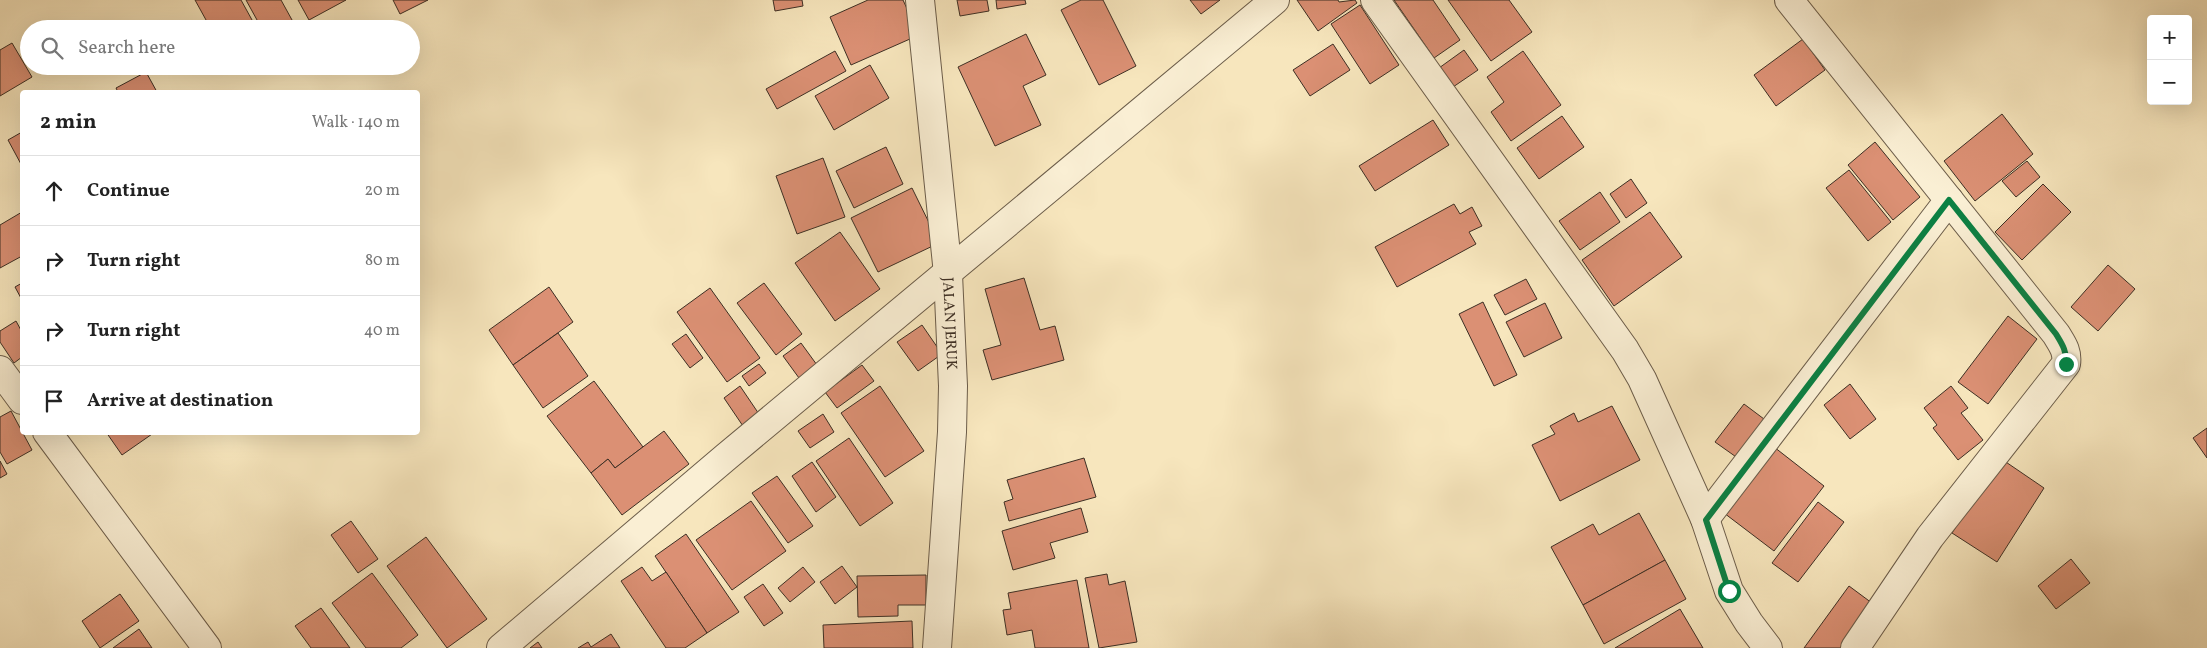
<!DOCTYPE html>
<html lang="en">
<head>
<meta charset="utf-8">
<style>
	:root { --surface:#fff; --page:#f6f6f6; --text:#222; --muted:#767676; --line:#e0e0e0 }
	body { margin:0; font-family:Vollkorn,serif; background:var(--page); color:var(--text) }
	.controls { position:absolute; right:15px; top:15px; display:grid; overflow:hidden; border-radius:5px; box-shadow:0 5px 20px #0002 }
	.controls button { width:45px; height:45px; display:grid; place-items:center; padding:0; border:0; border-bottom:1px solid var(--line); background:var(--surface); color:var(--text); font:25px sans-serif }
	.stop { position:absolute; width:15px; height:15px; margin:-11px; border:4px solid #0b8043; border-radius:50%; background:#fff }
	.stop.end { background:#0b8043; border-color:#fff; box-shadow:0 1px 5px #0008 }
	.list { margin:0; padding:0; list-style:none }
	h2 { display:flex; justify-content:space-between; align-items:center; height:65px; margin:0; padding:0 20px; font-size:21px }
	h2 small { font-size:16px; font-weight:400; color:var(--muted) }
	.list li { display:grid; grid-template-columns:32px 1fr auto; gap:15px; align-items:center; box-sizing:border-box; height:70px; padding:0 20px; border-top:1px solid var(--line) }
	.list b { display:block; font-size:19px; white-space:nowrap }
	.list em { font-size:16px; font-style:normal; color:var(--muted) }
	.icon { flex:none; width:28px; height:28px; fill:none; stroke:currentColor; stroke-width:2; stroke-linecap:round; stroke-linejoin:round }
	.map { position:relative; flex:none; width:2207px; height:648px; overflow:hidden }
	.search { position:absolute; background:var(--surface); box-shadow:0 5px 20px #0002; left:20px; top:20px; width:400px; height:55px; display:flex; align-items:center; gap:12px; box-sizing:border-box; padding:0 18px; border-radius:28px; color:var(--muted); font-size:19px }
	.panel { position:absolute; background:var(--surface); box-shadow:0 5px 20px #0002; left:20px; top:90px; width:400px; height:345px; border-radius:5px }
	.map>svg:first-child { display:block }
</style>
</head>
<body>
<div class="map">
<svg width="2207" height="648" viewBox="0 0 2207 648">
	<rect width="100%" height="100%" fill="#f7e6bd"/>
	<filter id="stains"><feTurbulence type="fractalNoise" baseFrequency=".004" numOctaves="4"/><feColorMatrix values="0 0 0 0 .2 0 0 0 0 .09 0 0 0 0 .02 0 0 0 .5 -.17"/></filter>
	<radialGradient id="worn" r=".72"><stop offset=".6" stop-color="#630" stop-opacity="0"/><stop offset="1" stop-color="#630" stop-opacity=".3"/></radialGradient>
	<g fill="#db9074" stroke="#3d2f24">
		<path d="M 195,0 L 241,0 L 257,29 L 211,29 Z"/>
		<path d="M 246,0 L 281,0 L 297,29 L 262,29 Z"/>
		<path d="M 298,0 L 346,0 L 309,20 Z"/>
		<path d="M 393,0 L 428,0 L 400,14 Z"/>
		<path d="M 773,0 L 802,0 L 803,6 L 775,11 Z"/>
		<path d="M 868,0 L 903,0 L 919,35 L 851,65 L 830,17 Z"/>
		<path d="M 957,0 L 987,0 L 989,11 L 960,16 Z"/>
		<path d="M 996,0 L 1025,0 L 1026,4 L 997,9 Z"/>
		<path d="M 1081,0 L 1103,0 L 1136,66 L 1099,85 L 1061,10 Z"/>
		<path d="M 1190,0 L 1220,0 L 1201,14 Z"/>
		<path d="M 1297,0 L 1338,0 L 1339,2 L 1355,0 L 1357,3 L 1318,31 Z"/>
		<path d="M 1394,0 L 1433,0 L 1460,40 L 1434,58 Z"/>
		<path d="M 1448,0 L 1509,0 L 1532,32 L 1491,61 Z"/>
		<path d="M 1360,5 L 1399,65 L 1370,84 L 1331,24 Z"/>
		<path d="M 1026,34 L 1046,75 L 1023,86 L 1041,125 L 995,146 L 958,67 Z"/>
		<path d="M 1803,39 L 1825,70 L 1776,106 L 1754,75 Z"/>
		<path d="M 12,43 L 32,77 L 0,96 L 0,50 Z"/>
		<path d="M 1333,44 L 1350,70 L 1310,96 L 1293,70 Z"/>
		<path d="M 1464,50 L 1478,70 L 1453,87 L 1439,68 Z"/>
		<path d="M 835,51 L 846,71 L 777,109 L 766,89 Z"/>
		<path d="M 1523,51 L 1561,105 L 1511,141 L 1491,112 L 1504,102 L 1487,77 Z"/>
		<path d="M 870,65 L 889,98 L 834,130 L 815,96 Z"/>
		<path d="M 146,72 L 157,92 L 118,92 L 116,88 Z"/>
		<path d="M 2002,114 L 2033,154 L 1975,201 L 1944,161 Z"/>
		<path d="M 1562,116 L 1584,147 L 1539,179 L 1517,148 Z"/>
		<path d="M 1433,120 L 1449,145 L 1375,191 L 1359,166 Z"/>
		<path d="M 22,132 L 22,166 L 8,140 Z"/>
		<path d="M 1875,142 L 1920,197 L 1893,220 L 1848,165 Z"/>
		<path d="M 886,147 L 903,184 L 854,208 L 836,171 Z"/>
		<path d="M 823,158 L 845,217 L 797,234 L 776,176 Z"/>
		<path d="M 2027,161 L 2040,177 L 2016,197 L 2002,181 Z"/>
		<path d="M 1849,170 L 1891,222 L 1868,241 L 1826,188 Z"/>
		<path d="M 1631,179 L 1647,203 L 1626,218 L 1610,194 Z"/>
		<path d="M 2043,184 L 2071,212 L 2022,260 L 1995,232 Z"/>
		<path d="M 912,188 L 939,243 L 878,272 L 851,218 Z"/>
		<path d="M 1600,192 L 1620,222 L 1580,250 L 1559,221 Z"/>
		<path d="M 1454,204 L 1460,214 L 1472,207 L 1482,226 L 1469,232 L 1476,244 L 1397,287 L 1375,247 Z"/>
		<path d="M 22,212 L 22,256 L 0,268 L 0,225 Z"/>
		<path d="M 1650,212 L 1682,257 L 1614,306 L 1582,260 Z"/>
		<path d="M 840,232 L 880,289 L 835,321 L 795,263 Z"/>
		<path d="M 2108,265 L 2135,289 L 2098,331 L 2071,307 Z"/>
		<path d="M 1024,278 L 1040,330 L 1055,326 L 1064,360 L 992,380 L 983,350 L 1001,345 L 985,289 Z"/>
		<path d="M 1526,279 L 1537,299 L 1505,315 L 1494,295 Z"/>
		<path d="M 22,283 L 22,300 L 15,287 Z"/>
		<path d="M 764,283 L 802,334 L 776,355 L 737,303 Z"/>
		<path d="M 549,287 L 573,322 L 513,365 L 489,330 Z"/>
		<path d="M 710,288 L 760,358 L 727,382 L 677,312 Z"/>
		<path d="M 1483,302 L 1517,375 L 1494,386 L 1459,314 Z"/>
		<path d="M 1545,303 L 1562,338 L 1524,357 L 1506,322 Z"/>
		<path d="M 2008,316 L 2037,339 L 1988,404 L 1958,382 Z"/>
		<path d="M 16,321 L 22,332 L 22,357 L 14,363 L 0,342 L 0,331 Z"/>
		<path d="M 922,325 L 942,354 L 918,371 L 897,342 Z"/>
		<path d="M 558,333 L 588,376 L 543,408 L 513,365 Z"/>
		<path d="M 686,334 L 703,358 L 690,368 L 672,344 Z"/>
		<path d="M 801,343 L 817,365 L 799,378 L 783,356 Z"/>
		<path d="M 759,364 L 766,373 L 749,386 L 742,376 Z"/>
		<path d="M 862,365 L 874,381 L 837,408 L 825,392 Z"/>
		<path d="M 594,381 L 643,447 L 615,468 L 608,459 L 591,473 L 547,416 Z"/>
		<path d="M 1850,384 L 1876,419 L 1850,439 L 1824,405 Z"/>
		<path d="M 740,386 L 761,417 L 745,429 L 724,398 Z"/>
		<path d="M 880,386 L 924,451 L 885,477 L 841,413 Z"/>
		<path d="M 1951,386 L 1968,408 L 1961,413 L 1983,440 L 1958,460 L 1933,428 L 1937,425 L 1924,408 Z"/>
		<path d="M 1744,404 L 1768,422 L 1739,459 L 1715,442 Z"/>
		<path d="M 1612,406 L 1640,460 L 1560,501 L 1532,445 L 1555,434 L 1550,426 L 1574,413 L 1578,422 Z"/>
		<path d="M 11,411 L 32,450 L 7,464 L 0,452 L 0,417 Z"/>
		<path d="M 823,414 L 834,432 L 810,448 L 798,431 Z"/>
		<path d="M 2207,428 L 2207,458 L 2193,438 Z"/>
		<path d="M 664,431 L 689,464 L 622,515 L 591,473 L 608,459 L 615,468 Z"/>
		<path d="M 106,432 L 155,432 L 122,455 Z"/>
		<path d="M 849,438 L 893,503 L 860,526 L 816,461 Z"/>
		<path d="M 1774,447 L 1824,486 L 1774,551 L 1724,513 Z"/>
		<path d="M 1084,458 L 1096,497 L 1009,521 L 1004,502 L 1013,499 L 1007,480 Z"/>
		<path d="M 2000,458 L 2044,488 L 1997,562 L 1952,533 Z"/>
		<path d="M 0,461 L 7,474 L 0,478 Z"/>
		<path d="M 812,462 L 836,497 L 816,512 L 792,476 Z"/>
		<path d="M 777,476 L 813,526 L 788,543 L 752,493 Z"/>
		<path d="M 751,501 L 786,551 L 732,590 L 696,540 Z"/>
		<path d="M 1818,502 L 1844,522 L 1798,582 L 1772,563 Z"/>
		<path d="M 1081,508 L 1088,532 L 1050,543 L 1055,558 L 1013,570 L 1002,531 Z"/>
		<path d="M 1639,513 L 1665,560 L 1583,605 L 1551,547 L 1593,524 L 1599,535 Z"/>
		<path d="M 351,521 L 378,559 L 358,573 L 331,535 Z"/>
		<path d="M 686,534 L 739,612 L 707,633 L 655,556 Z"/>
		<path d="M 426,537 L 487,619 L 447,648 L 387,566 Z"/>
		<path d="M 2071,559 L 2090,583 L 2056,609 L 2038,586 Z"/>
		<path d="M 1665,560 L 1686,599 L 1604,644 L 1583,605 Z"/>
		<path d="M 842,566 L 857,587 L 835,604 L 820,582 Z"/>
		<path d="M 642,567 L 652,581 L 666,572 L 707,633 L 685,648 L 666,648 L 621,581 Z"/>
		<path d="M 803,567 L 815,582 L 790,602 L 778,588 Z"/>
		<path d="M 372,573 L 418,635 L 401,648 L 366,648 L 332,603 Z"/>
		<path d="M 1107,574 L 1109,585 L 1125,581 L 1137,642 L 1099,648 L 1085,578 Z"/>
		<path d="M 926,575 L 926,605 L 898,605 L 898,616 L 858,617 L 857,576 Z"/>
		<path d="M 1077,580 L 1089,648 L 1035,648 L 1032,630 L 1007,635 L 1003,610 L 1011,609 L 1008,593 Z"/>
		<path d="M 763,584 L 783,613 L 764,626 L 744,597 Z"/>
		<path d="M 1849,586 L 1880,609 L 1852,648 L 1804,648 Z"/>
		<path d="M 120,594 L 139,621 L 100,648 L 82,621 Z"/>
		<path d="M 321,608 L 350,648 L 311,648 L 295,626 Z"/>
		<path d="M 1680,609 L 1703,648 L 1615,648 Z"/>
		<path d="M 912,621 L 913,648 L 824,648 L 823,625 Z"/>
		<path d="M 139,629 L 152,648 L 113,648 Z"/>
		<path d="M 611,634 L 620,648 L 578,648 L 588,642 L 591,647 Z"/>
		<path d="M 538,642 L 542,648 L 530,648 Z"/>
	</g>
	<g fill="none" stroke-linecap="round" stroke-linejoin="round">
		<g stroke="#6c5d4a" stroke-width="30">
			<g id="minor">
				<path id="s1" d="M 920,0 L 948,274 L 953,386 L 952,432 L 937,648"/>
				<path d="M 1375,0 L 1625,350 L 1642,379 L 1705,519 L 1729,591 L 1749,623 L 1768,648"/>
				<path d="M 1789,0 L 2056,334 C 2062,344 2068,351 2066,364 L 1930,537 L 1855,648"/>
				<path d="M 0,370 L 22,400"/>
				<path d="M 47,432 L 207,648"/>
				<path d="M 1705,519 L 1949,200"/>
				<path d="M 501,648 L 726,457 L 1275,0"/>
			</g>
		</g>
		<use href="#minor" stroke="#faefd4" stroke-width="28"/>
	</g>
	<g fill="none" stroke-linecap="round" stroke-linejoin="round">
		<path stroke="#0b8043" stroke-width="6" d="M 1729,591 L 1706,520 L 1949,200 L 2056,334 C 2062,344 2067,351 2066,364"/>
	</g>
	<g text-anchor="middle" stroke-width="5" stroke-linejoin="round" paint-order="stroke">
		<g font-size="15" fill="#3d2f24" stroke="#faefd4">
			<text dy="5" stroke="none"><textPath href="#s1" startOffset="325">JALAN JERUK</textPath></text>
		</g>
	</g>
	<rect width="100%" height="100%" filter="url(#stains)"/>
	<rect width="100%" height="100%" fill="url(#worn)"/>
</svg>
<div class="controls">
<button>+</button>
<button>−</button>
</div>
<div class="stop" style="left:1729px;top:591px"></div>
<div class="stop end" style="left:2066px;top:364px"></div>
<div class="search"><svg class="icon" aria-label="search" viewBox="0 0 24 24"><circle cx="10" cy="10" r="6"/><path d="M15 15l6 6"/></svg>Search here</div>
<section class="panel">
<h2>2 min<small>Walk · 140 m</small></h2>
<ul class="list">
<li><svg class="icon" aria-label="ahead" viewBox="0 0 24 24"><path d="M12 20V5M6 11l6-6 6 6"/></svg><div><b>Continue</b></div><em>20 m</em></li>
<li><svg class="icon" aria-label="right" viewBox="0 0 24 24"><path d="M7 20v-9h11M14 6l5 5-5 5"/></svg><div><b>Turn right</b></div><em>80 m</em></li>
<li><svg class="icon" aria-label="right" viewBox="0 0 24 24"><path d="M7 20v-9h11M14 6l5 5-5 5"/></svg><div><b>Turn right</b></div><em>40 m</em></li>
<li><svg class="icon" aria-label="arrive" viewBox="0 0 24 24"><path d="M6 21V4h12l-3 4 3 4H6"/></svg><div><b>Arrive at destination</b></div></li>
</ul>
</section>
</div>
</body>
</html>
